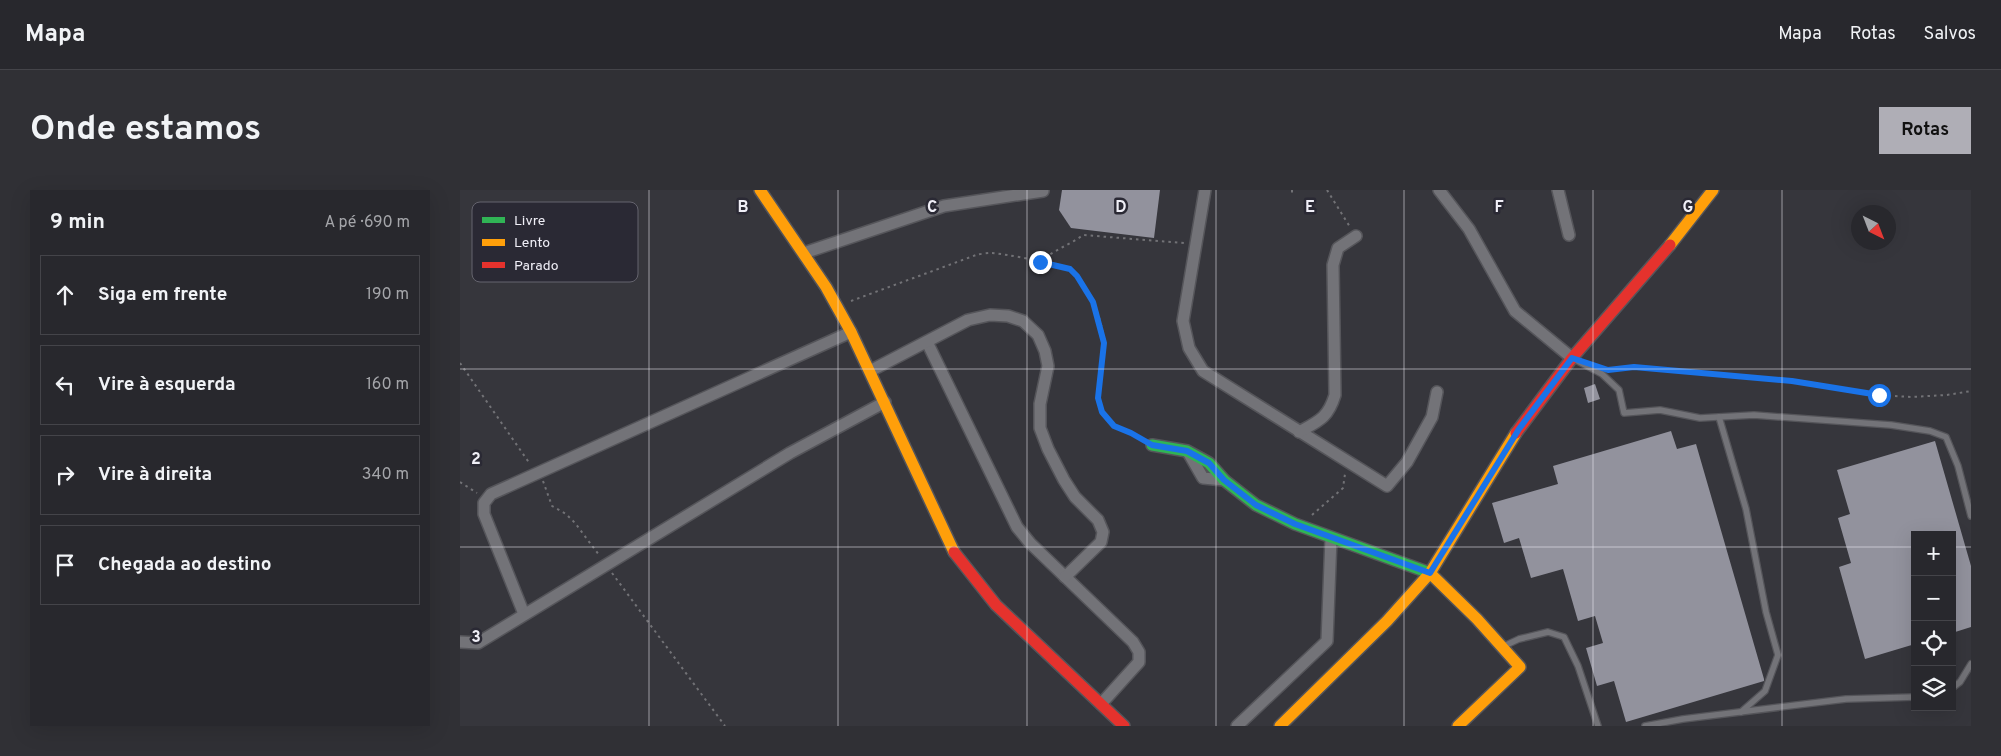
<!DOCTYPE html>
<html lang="pt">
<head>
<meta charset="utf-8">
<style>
	:root { --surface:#28282d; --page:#303035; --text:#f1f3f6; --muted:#a5a6aa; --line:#444449; --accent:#afaeb6 }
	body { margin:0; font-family:Overpass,sans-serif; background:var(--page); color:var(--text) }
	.controls { position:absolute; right:15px; bottom:15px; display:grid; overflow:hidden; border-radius:0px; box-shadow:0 5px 20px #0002 }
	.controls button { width:45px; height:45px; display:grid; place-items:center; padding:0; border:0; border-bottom:1px solid var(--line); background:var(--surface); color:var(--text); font:25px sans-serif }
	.compass { position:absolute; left:1391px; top:15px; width:45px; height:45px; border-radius:50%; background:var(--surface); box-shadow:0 5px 20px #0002; rotate:138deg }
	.stop { position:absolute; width:15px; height:15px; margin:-11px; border:4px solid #1a73e8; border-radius:50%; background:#fff }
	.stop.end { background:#1a73e8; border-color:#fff; box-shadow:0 1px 5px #0008 }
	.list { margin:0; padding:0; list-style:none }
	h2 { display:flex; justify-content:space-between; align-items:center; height:65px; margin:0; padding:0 20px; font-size:21px }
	h2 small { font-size:16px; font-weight:400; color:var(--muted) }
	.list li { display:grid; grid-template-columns:32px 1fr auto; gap:15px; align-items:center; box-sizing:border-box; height:80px; margin:0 10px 10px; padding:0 10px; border:1px solid var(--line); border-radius:0px }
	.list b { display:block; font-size:19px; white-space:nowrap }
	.list em { font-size:16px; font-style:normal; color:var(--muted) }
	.icon { flex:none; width:28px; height:28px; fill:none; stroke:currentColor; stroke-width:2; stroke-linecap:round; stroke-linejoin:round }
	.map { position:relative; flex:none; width:1511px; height:536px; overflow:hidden; border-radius:0px }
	header { display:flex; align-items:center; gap:30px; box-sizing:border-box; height:70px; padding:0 25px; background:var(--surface); border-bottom:1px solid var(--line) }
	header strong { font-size:24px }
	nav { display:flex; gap:28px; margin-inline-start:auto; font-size:18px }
	.intro { display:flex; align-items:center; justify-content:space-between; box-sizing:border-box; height:120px; padding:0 30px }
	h1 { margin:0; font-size:35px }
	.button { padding:12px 22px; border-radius:0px; background:var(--accent); color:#111; font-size:18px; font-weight:700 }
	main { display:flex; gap:30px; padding:0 30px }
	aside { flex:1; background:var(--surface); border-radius:0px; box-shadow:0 5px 20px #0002 }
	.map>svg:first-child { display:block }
</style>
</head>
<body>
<header>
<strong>Mapa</strong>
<nav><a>Mapa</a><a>Rotas</a><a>Salvos</a></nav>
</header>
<div class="intro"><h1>Onde estamos</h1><a class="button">Rotas</a></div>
<main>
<aside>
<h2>9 min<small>A pé · 690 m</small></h2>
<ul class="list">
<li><svg class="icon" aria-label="ahead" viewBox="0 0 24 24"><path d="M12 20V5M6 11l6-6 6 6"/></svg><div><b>Siga em frente</b></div><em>190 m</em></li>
<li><svg class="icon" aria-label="left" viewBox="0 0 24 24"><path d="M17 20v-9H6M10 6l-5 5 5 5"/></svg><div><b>Vire à esquerda</b></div><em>160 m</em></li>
<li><svg class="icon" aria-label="right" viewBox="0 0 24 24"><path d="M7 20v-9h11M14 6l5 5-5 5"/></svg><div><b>Vire à direita</b></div><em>340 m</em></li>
<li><svg class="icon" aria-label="arrive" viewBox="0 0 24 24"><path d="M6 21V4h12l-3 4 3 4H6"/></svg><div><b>Chegada ao destino</b></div></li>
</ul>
</aside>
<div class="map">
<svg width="1511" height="536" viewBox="0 0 1511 536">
	<rect width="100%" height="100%" fill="#36363c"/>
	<g fill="#92929d">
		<path d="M 602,0 L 700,0 L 694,48 L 611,38 L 599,20 Z"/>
		<path d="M 1135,194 L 1140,209 L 1128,213 L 1124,198 Z"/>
		<path d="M 1211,241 L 1217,259 L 1236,254 L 1304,489 L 1304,491 L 1166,532 L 1154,491 L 1137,496 L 1126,458 L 1143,453 L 1135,426 L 1118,431 L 1103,379 L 1071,388 L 1059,348 L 1044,353 L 1032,313 L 1098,294 L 1093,276 Z"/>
		<path d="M 1475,251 L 1511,376 L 1511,437 L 1492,443 L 1492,345 L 1455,345 L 1455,454 L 1405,469 L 1379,377 L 1391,373 L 1378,328 L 1390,324 L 1377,280 Z"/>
	</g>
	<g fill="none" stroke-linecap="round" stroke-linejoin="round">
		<g stroke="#55555a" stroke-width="8">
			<g id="lane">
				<path d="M 1114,169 L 1142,184 L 1159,200 L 1164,223 L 1200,220 L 1240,228 L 1294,225 L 1431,235 L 1470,241 L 1486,247 L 1498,276 L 1511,326"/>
				<path d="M 1259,227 L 1286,319 L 1306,422 L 1318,465 L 1305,501 L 1281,522"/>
				<path d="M 1044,456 L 1059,449 L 1088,442 L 1104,447 L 1118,476 L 1138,536"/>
				<path d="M 1492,498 L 1500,492 L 1511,474"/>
				<path d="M 1185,536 L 1223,529 L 1386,509 L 1455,507"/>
			</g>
		</g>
		<g stroke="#55555a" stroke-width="14">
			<g id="street">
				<path d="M 745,0 L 723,131 L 729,158 L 743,181 L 927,296 L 947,272 L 972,227 L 977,202"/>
				<path d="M 979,0 L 1009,39 L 1055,121 L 1112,168"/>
				<path d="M 1098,0 L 1109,45"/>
				<path d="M 344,63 L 484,16 L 583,1"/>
				<path d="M 467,152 L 557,337 L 570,353 L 673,452 L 679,462 L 679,472 L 641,514"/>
				<path d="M 410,181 L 508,130 L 530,125 L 548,126 L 563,131 L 578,145 L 585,161 L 588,176 L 580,214 L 580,238 L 588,259 L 604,290 L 615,307 L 638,330 L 643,342 L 641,352 L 605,387"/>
				<path d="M 839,242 C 859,231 868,228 875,205 L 873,75 L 878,58 L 896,46"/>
				<path d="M 728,262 L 743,288 L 764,290"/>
				<path d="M 64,424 L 24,324 L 24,313 L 31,304 L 391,142"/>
				<path d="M 0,452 L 18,453 L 330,263 L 425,212"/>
				<path d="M 777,536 L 867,451 L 871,348"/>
			</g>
		</g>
		<g stroke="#55555a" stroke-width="14">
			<path id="fast" d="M 692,255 L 727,261 L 749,273 L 764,290 L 796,315 L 835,334 L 970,383 L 973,386"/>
		</g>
		<g stroke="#55555a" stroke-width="14">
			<g id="slow">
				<path d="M 300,0 L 366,97 L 391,142 L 494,362"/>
				<path d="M 1210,55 L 1253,0"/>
				<path d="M 973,386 L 1017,429 L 1060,477 L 998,536"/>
				<path d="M 820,536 L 927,431 L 970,383 L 1056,243"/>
			</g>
		</g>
		<g stroke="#55555a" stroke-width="14">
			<g id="jam">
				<path d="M 1056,243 L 1112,168 L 1210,55"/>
				<path d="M 494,362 L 536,415 L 664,536"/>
			</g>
		</g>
		<g stroke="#727276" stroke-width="2" stroke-dasharray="2.5 4" stroke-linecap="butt">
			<path d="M 832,0 L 832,4"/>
			<path d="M 867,0 L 890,37"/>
			<path d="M 580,72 C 593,60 610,55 623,45 L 724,53"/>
			<path d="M 391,111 L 516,65 C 520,64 526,63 531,63 C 541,63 606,75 612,81 C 629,95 643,131 644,153 C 645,175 632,199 642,221 C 649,237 667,240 681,249"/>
			<path d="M 0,173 L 70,274"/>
			<path d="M 1151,180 L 1174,177 L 1332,191 L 1419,205 L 1451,207 L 1487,205 L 1511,201"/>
			<path d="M 83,291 L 92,316 L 106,324 L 115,333 L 139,365"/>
			<path d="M 0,292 L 17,303"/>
			<path d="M 852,325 L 883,298 L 885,284"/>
			<path d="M 152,383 L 265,536"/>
		</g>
		<use href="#lane" stroke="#737378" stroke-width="5.5"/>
		<use href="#street" stroke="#737378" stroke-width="11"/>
		<use href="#fast" stroke="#30b455" stroke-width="11"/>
		<use href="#slow" stroke="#ff9f0a" stroke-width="11"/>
		<use href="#jam" stroke="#e5322d" stroke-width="11"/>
	</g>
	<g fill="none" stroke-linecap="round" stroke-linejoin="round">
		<path stroke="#1a73e8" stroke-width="6" d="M 580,72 L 610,79 L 617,86 L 633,112 L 644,153 L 638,208 L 642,222 L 654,236 L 671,243 L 692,255 L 727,261 L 749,273 L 764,290 L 796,315 L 835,334 L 970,383 L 1059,239 L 1112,168 L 1148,180 L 1174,177 L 1332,191 L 1419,205"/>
	</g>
	<path fill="none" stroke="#f0eff7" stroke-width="1" stroke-opacity="0.55" d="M 189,0 L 189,536M 378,0 L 378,536M 567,0 L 567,536M 756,0 L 756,536M 944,0 L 944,536M 1133,0 L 1133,536M 1322,0 L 1322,536M 0,179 L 1511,179M 0,357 L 1455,357M 1492,357 L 1511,357"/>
	<rect x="12" y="12" width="166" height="80" rx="8" fill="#2a2934" stroke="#65646e" stroke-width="1"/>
	<rect x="22" y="27" width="23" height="6" fill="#30b455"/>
	<rect x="22" y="49" width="23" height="7" fill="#ff9f0a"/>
	<rect x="22" y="72" width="23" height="6" fill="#e5322d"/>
	<g font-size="14" fill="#f0eff7">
		<text x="54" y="35">Livre</text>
		<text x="54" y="57">Lento</text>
		<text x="54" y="80">Parado</text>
	</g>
	<g font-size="16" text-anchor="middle" font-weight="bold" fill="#f0eff7" stroke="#2a2934" stroke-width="5" stroke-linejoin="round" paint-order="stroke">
		<text x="283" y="22">B</text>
		<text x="472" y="22">C</text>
		<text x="661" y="22">D</text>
		<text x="850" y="22">E</text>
		<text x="1039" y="22">F</text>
		<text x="1228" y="22">G</text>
		<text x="16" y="274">2</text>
		<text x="16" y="452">3</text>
	</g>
</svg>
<div class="controls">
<button>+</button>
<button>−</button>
<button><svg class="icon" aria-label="locate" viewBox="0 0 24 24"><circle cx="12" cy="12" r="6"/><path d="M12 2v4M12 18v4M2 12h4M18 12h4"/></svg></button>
<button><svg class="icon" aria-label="layers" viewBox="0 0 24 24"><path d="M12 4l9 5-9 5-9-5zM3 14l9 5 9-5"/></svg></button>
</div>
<svg class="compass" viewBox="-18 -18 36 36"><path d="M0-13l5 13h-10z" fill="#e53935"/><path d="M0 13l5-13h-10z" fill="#a5a6aa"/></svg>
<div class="stop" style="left:1419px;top:205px"></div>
<div class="stop end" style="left:580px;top:72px"></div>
</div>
</main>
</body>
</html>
